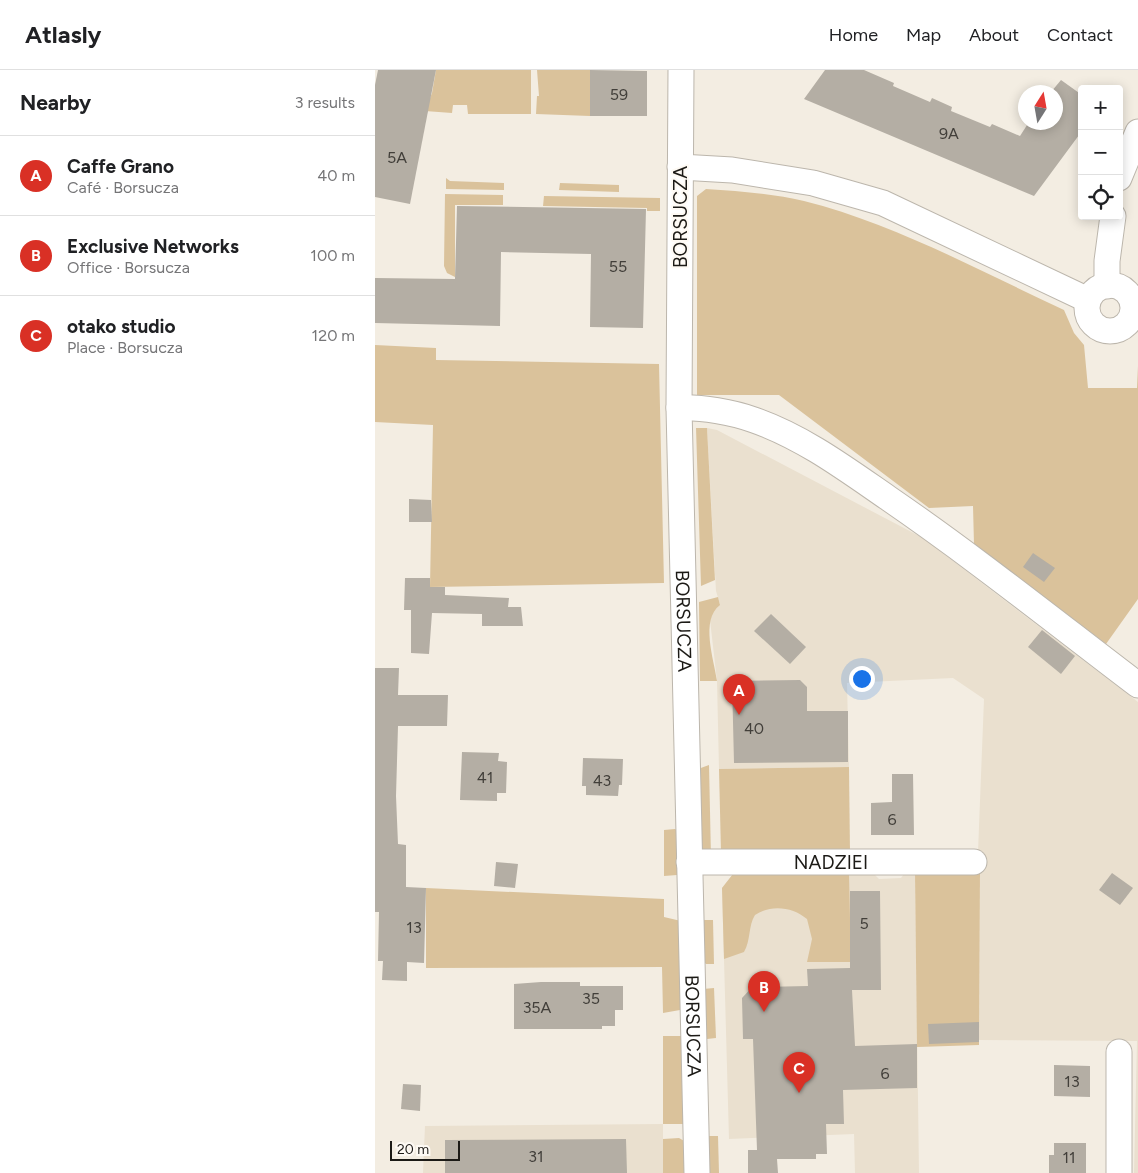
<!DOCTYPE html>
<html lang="en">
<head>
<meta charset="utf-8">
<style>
	:root { --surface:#fff; --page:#f6f6f6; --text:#202124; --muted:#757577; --line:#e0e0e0; --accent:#d93025 }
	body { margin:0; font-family:Figtree,sans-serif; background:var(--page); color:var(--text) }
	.controls { position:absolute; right:15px; top:15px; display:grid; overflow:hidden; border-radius:5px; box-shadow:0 2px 12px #0003 }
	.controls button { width:45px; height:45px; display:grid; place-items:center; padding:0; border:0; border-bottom:1px solid var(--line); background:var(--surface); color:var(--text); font:25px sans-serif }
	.compass { position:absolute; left:643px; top:15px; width:45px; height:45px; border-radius:50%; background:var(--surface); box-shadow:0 2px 12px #0003; rotate:11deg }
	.scale { position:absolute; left:15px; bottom:12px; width:70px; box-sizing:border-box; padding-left:5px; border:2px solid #1c1a16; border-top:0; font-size:14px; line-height:18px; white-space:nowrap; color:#1c1a16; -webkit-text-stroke:4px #fefaf4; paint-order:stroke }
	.you { position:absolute; left:486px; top:608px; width:18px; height:18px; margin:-12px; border:4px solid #fff; border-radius:50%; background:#1a73e8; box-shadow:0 0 0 8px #1a73e833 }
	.badge { display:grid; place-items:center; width:32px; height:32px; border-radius:50%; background:var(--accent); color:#fff; font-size:16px; font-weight:700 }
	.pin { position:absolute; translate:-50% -41px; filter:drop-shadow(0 1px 2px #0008) }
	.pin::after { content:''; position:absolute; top:26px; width:18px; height:15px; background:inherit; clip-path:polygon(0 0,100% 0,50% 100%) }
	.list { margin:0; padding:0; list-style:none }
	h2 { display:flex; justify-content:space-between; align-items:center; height:65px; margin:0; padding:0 20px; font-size:21px }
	h2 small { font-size:16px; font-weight:400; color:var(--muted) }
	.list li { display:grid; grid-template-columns:32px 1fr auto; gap:15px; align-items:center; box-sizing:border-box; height:80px; padding:0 20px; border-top:1px solid var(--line) }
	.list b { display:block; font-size:19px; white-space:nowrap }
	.list p { margin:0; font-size:16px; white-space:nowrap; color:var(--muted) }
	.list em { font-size:16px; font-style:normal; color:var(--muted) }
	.icon { flex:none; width:28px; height:28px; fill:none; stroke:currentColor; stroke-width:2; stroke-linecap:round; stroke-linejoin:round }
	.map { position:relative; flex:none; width:763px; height:1103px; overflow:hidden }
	header { display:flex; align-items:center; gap:30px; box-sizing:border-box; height:70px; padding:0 25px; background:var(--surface); border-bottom:1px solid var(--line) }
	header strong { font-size:24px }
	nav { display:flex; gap:28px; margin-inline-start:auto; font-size:18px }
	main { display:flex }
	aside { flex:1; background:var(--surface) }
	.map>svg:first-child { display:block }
</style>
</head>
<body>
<header>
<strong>Atlasly</strong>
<nav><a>Home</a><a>Map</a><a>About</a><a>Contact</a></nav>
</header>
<main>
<aside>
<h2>Nearby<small>3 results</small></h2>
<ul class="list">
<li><span class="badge">A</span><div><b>Caffe Grano</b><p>Café · Borsucza</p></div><em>40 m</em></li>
<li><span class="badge">B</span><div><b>Exclusive Networks</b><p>Office · Borsucza</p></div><em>100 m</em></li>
<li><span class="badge">C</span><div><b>otako studio</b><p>Place · Borsucza</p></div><em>120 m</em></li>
</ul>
</aside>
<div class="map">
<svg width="763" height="1103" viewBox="0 0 763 1103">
	<rect width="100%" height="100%" fill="#f3ede2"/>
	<g fill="#eae0cf">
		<path d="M 332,358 L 342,360 L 548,468 L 763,632 L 763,1103 L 759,1103 L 762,971 L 604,970 L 605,802 L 603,782 L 609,629 L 578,608 L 472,613 L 474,697 L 344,699 L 342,611 L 335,550 L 339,539 L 345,534 L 341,521 Z"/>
		<path d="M 358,804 L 499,804 L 504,809 L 526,808 L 529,804 L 540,804 L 544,1103 L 480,1103 L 479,1064 L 354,1069 L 347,818 Z"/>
		<path d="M 288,1054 L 288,1103 L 48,1103 L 50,1056 Z"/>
	</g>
	<g fill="#dac29b">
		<path d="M 61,0 L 156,0 L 156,44 L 93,44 L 92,35 L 78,35 L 77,43 L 50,41 L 57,23 Z"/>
		<path d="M 162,0 L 215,0 L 215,46 L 161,44 L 162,26 L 164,26 Z"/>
		<path d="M 71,108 L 75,111 L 129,113 L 129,120 L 71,119 Z"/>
		<path d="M 185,113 L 244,115 L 244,122 L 184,120 Z"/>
		<path d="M 331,119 C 364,121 398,124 429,131 C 520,154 605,201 689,240 L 699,263 L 709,275 L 713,318 L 762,318 L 763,296 L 763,529 L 731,574 L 599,474 L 598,436 L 554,438 L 404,325 L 322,325 L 322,126 Z"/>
		<path d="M 70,124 L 128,125 L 128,135 L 80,135 L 80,207 L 72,203 L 69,196 Z"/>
		<path d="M 169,126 L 285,128 L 285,141 L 272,141 L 272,138 L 168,136 Z"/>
		<path d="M 0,275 L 61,278 L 61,290 L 284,294 L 289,513 L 55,517 L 58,355 L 0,352 Z"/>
		<path d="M 321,358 L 332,358 L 340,510 L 326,516 Z"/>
		<path d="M 343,527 L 345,535 C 325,550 339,589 342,611 L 325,611 L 324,532 Z"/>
		<path d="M 334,695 L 336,788 L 325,785 L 323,699 Z"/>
		<path d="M 474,697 L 475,784 L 346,783 L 344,699 Z"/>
		<path d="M 300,759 L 303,761 L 304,803 L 302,805 L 289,806 L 289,760 Z"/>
		<path d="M 605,802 L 604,975 L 542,977 L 540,804 Z"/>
		<path d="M 358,804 L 474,804 L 476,892 L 432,892 L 437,869 L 432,849 C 418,837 396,834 380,845 C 373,856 376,870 369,882 L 349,889 L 347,818 Z"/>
		<path d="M 51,818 L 289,829 L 289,847 L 306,851 L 307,937 L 305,940 L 288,943 L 287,897 L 51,898 Z"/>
		<path d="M 329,850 L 338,850 L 339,894 L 331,894 L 328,891 L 327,853 Z"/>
		<path d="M 339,918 L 341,968 L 332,969 L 330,966 L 328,919 Z"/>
		<path d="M 288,966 L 306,966 L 308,971 L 310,1054 L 288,1054 Z"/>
		<path d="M 334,1066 L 343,1066 L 344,1103 L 333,1103 L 332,1067 Z"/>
		<path d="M 304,1068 L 311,1072 L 311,1103 L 288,1103 L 288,1069 Z"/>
	</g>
	<g fill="#b4aea4">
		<path d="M 3,0 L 61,0 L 35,134 L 0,127 L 0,15 Z"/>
		<path d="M 215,0 L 272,1 L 272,46 L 215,46 Z"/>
		<path d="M 450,0 L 489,0 L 519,13 L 518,16 L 555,32 L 557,28 L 577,37 L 576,41 L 615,57 L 617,54 L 645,66 L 654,52 L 680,52 L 680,22 L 676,22 L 686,10 L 707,25 L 707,61 L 659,126 L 429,29 Z"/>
		<path d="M 82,136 L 271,139 L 268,258 L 215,257 L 216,184 L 126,182 L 125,256 L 0,253 L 0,208 L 80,209 Z"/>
		<path d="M 34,429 L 56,430 L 57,452 L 34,452 Z"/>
		<path d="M 658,483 L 680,498 L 669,512 L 648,497 Z"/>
		<path d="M 30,508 L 55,508 L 55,517 L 70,517 L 70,525 L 134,528 L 133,537 L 146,537 L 148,556 L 107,556 L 107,544 L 57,543 L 54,584 L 36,583 L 36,540 L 29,540 Z"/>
		<path d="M 396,544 L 431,577 L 415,594 L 379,561 Z"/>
		<path d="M 667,560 L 700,586 L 686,604 L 653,577 Z"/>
		<path d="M 0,598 L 24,598 L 23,625 L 73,625 L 72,656 L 23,656 L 21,726 L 23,774 L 31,775 L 31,817 L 51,818 L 49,893 L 32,892 L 32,911 L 7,910 L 8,891 L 3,891 L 4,842 L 0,842 Z"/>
		<path d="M 425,610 L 432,617 L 432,641 L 473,641 L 473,692 L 359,693 L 357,611 Z"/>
		<path d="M 87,682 L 124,683 L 123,691 L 132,692 L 131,723 L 122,723 L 122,731 L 85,730 Z"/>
		<path d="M 208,688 L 248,689 L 247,715 L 244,715 L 243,726 L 211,725 L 211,716 L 207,716 Z"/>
		<path d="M 517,704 L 538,704 L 539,765 L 496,765 L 496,733 L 517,732 Z"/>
		<path d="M 121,792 L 143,794 L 140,818 L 119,816 Z"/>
		<path d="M 737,803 L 758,818 L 745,835 L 724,820 Z"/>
		<path d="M 475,821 L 505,821 L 506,920 L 477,920 L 480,976 L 542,974 L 542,1018 L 468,1020 L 469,1054 L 451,1054 L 452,1084 L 441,1084 L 441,1089 L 402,1089 L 403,1103 L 373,1103 L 373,1080 L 382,1080 L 378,969 L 368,969 L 367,928 L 381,913 L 386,917 L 433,916 L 432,899 L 475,898 Z"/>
		<path d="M 166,912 L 205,912 L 205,916 L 248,916 L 248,940 L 240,940 L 240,956 L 227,956 L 227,959 L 139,959 L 139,914 Z"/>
		<path d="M 604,952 L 604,972 L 554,974 L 553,954 Z"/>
		<path d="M 679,995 L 715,996 L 715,1027 L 679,1026 Z"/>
		<path d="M 28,1014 L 46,1015 L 45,1041 L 26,1039 Z"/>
		<path d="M 251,1069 L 252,1103 L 70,1103 L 70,1070 Z"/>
		<path d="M 679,1073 L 711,1073 L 711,1103 L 674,1103 L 674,1085 L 679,1085 Z"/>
	</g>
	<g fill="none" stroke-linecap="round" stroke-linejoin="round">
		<g stroke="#bcb6ac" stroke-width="27">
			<g id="minor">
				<path id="s1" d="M 306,0 L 304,338 L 322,1103"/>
				<path d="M 305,97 L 357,100 L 438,113 L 508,133 L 713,230"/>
				<path d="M 744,108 L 763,62"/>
				<circle cx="735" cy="238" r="23"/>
				<path d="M 732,216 L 732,191 L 738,146"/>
				<path d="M 304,338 C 327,337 357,342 379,350 C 428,367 471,399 513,428 C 599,487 680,552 763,615"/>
				<path id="s2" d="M 314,792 L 599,792"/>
				<path d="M 744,1103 L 744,982"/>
			</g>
		</g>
		<use href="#minor" stroke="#fff" stroke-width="25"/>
	</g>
	<g text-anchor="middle" stroke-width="4" stroke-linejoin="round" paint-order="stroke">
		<g font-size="16" fill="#423f3a">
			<text x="244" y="30">59</text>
			<text x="574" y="69">9A</text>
			<text x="22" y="93">5A</text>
			<text x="243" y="202">55</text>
			<text x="379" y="664">40</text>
			<text x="110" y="713">41</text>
			<text x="227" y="716">43</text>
			<text x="517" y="755">6</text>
			<text x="489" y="859">5</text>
			<text x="39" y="863">13</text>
			<text x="216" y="934">35</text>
			<text x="162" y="943">35A</text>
			<text x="510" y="1009">6</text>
			<text x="697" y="1017">13</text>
			<text x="161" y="1092">31</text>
			<text x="694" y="1093">11</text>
		</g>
		<g font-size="19" fill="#1c1a16" stroke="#fefaf4">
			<text transform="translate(305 147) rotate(-90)" y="7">BORSUCZA</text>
			<text dy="7" stroke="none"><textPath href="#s1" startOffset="551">BORSUCZA</textPath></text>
			<text dy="7" stroke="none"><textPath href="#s2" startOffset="142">NADZIEI</textPath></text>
			<text dy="7" stroke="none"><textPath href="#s1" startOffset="956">BORSUCZA</textPath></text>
		</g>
	</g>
</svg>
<div class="controls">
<button>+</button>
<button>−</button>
<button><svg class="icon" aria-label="locate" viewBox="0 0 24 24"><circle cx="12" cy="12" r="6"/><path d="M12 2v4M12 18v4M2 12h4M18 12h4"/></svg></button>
</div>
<svg class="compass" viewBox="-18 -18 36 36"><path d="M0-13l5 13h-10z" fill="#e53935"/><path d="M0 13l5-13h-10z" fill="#757577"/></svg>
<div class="scale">20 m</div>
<div class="you"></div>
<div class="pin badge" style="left:364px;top:645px">A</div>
<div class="pin badge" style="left:389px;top:942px">B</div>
<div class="pin badge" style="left:424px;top:1023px">C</div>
</div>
</main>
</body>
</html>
